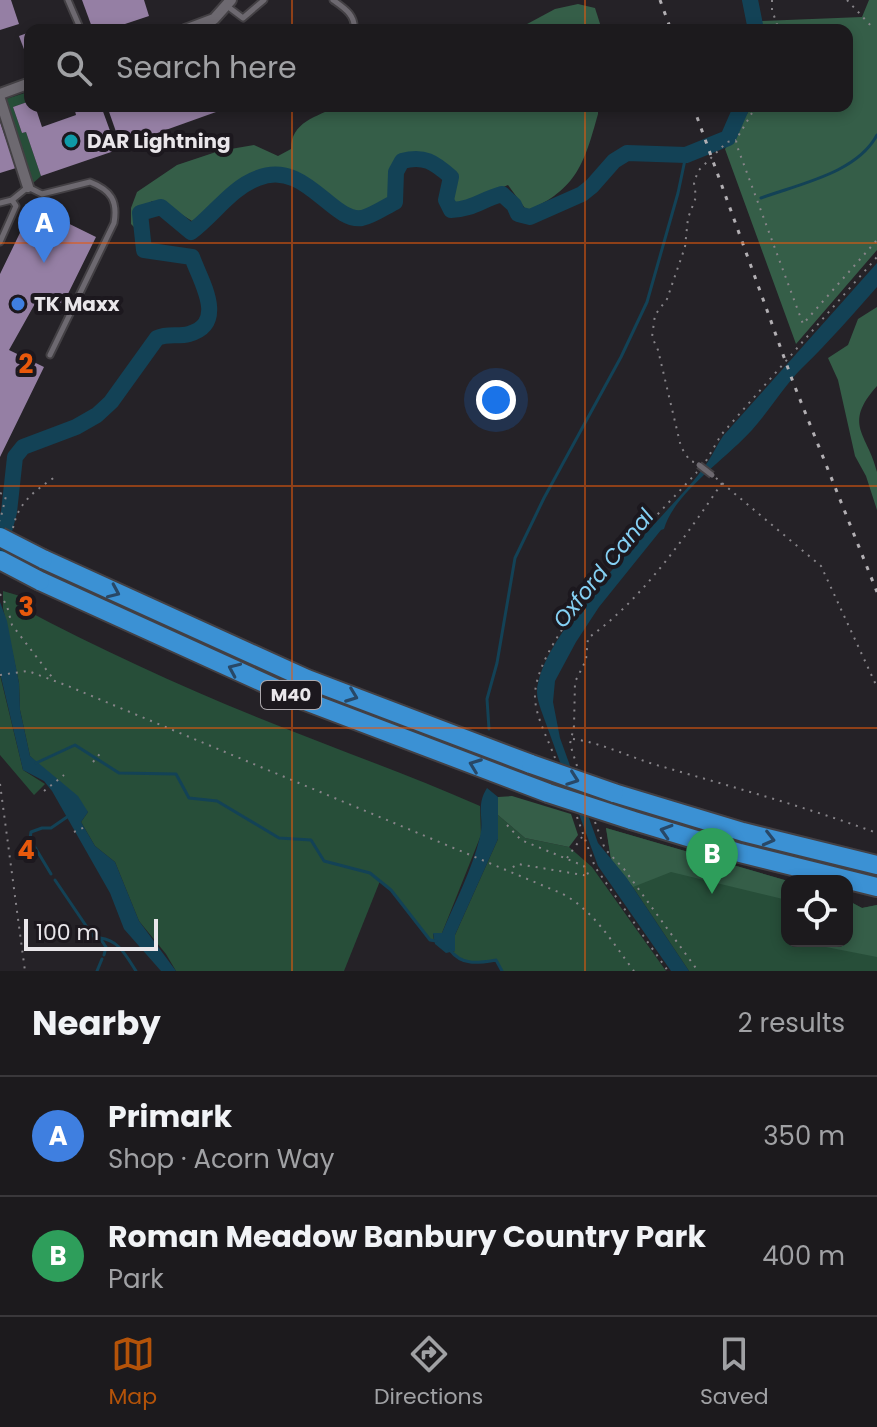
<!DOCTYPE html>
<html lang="en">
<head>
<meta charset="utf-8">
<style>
	:root { --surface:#1c1a1d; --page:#252326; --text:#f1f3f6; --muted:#a0a1a4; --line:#3a383b; --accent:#b45309 }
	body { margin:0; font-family:Poppins,sans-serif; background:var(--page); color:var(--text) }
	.controls { position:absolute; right:24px; bottom:24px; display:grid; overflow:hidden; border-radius:16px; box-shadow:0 4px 12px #0003 }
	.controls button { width:72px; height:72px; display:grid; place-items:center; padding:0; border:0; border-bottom:2px solid var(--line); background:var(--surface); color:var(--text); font:40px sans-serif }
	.scale { position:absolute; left:24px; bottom:20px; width:134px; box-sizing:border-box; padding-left:8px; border:4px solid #e9e6ea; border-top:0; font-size:22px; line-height:28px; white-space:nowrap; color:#e9e6ea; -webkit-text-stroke:6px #1c181e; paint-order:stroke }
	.you { position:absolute; left:496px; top:400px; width:28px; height:28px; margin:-20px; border:6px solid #fff; border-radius:50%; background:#1a73e8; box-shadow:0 0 0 12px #1a73e833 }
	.badge { display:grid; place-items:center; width:52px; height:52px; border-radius:50%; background:var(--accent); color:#fff; font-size:26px; font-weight:700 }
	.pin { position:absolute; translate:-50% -66px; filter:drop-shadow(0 2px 4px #0008) }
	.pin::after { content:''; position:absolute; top:42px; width:28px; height:24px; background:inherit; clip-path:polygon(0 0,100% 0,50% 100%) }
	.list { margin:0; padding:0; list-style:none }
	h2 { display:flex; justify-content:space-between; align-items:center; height:104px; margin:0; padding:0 32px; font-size:34px }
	h2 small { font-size:26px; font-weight:400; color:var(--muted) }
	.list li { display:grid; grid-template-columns:52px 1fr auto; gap:24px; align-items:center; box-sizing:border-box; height:120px; padding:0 32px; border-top:2px solid var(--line) }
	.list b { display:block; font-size:30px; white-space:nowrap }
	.list p { margin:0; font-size:26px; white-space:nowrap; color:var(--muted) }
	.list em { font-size:26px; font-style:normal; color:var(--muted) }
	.icon { flex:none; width:44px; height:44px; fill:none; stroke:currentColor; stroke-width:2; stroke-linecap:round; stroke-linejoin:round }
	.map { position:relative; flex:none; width:877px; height:971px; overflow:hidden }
	.search { position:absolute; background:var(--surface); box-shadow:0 4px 12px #0003; left:24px; right:24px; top:24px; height:88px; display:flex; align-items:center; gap:20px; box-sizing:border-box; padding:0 28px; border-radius:16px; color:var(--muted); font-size:30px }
	.sheet { height:344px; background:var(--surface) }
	nav { display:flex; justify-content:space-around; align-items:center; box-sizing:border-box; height:112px; border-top:2px solid var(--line); background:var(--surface); font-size:22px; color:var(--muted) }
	nav a { display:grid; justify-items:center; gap:4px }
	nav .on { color:var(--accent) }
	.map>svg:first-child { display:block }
</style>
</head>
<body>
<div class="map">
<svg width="877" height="971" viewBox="0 0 877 971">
	<rect width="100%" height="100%" fill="#252227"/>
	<g fill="#274e39">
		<path d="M 28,92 L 30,92 L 30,101 L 13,107 L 22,133 L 26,132 L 41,176 L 32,184 L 5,103 L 6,99 Z"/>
		<path d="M 3,591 L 20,596 L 22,608 C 99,649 178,685 259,718 C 333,748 407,774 480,806 L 481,835 L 442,933 L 433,934 L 434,941 L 430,940 L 391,891 L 380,881 L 344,971 L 176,971 L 166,954 L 139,921 L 115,862 L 95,846 L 81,822 L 88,812 L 30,756 L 20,710 L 19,683 L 3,608 Z"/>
		<path d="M 0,675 L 23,770 L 45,784 L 34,795 L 0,755 Z"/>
		<path d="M 498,815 L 525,838 L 569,847 L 592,867 L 666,971 L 502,971 L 496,960 C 478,963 465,965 451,952 L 455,951 L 455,935 L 498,839 Z"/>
		<path d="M 606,828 L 788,881 L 787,941 L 847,941 L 847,900 L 862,908 L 877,905 L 877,971 L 689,971 L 626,877 L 611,859 Z"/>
	</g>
	<g fill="#355e48">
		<path d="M 869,0 L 877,0 L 877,250 L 796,344 L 725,149 L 752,106 L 847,106 L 847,30 L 764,30 L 761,21 L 862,17 Z"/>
		<path d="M 578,4 L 595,8 L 602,30 L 516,30 L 555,9 Z"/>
		<path d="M 338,106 L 598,106 L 598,114 C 584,164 577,189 527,211 L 508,185 C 500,188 466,206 462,206 C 459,206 453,201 450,200 L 458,180 C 449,166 411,142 398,162 C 391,172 392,187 391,199 C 380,209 362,212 347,211 C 317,179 277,155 236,185 C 220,197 209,212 192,221 L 165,204 L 152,201 L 137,213 L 136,229 L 131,224 L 131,208 L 137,192 L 177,165 L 219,151 L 254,145 L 278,156 L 291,149 C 291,122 316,117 338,106 Z"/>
		<path d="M 877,307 L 877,386 C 842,425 868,434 877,472 C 877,484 877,498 877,510 L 866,476 L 855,456 L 838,380 L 828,358 L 848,345 L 858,319 Z"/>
		<path d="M 512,796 L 571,814 L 578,835 L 569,847 L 525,838 L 498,815 L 498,797 Z"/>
		<path d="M 606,828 L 788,881 L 787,900 L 671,872 L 633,887 L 611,859 Z"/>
		<path d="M 847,900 L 862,908 L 877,905 L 877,957 L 821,946 L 820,941 L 847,941 Z"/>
	</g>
	<g fill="#134256">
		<path d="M 877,263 L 877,287 C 853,314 829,342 802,368 C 784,386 770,410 752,430 C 727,458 674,493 664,529 L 661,530 L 599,607 L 576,642 L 555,681 L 553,702 L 560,738 L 598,843 L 626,877 L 689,971 L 671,971 L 598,866 L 541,710 C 539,704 537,698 537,692 C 540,638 632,550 668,509 C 681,495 696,479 707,463 C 713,454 717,445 723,436 Z"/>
		<path d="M 0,602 L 7,621 L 19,683 L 20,710 L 30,756 L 78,796 L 88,812 L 81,822 L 95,846 L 115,862 L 139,921 L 176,971 L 161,971 L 124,929 L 110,893 L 52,791 L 44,781 L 23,770 L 0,673 Z"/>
		<path d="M 487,788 L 498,797 L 498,839 L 455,935 L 455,951 L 446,953 L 435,944 L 433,933 L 442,933 C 455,902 472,870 480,837 C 485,818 475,807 487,788 Z"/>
	</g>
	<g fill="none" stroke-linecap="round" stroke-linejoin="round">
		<g stroke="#134256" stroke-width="3">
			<path d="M 761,198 C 799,184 857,173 877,135"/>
			<path d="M 489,729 L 487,699 L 497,663 L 515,558 L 544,498 L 621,357 L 647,302 L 678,193 L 686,155"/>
			<path d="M 36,763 L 75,745 L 119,773 L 176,774 L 189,798 L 217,801 L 279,838 L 311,840 L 324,861 L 370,873 L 391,890 L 430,940 L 436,941"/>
			<path d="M 51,874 L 30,839 L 31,832 L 42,828 L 51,828 L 67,817"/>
			<path d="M 55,880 L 93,936 L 100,938 L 106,947 L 104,955"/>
			<path d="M 100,938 C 119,940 126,956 136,971"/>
			<path d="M 450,950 C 462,966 478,963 496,960 L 502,971"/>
			<path d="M 97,971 L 102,959"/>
		</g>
		<g stroke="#134256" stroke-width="16">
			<path d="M 750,0 L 756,30"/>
			<path d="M 0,546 L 9,512 L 15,457 L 23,447 L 76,427 L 97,415 L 111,402 L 157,338 C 168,333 178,337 189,334 C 228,323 200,280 192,257 L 144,250 L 140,213 L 161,207 L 191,232 C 214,215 231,188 258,178 C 305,159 332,223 362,218 C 372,216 385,207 395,202 L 396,172 L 402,161 C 424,155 434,162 451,177 L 446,200 L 451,210 C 473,209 481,200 502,194 L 514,205 L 518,214 L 530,217 L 582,194 L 592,186 L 614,161 L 627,153 L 686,155 L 728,138 L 742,106"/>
		</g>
	</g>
	<g fill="#957fa4">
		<path d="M 0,0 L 11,0 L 19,24 L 0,30 Z"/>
		<path d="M 82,0 L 144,0 L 149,16 L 107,30 L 93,30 Z"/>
		<path d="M 30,32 L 30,65 L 19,36 Z"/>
		<path d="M 30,101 L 30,106 L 35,106 L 42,127 L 76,115 L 74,107 L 101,106 L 117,150 L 41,176 L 26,132 L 22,133 L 13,107 Z"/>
		<path d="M 107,106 L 214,106 L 216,112 L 121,146 Z"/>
		<path d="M 0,122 L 16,168 L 0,173 Z"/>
		<path d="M 33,206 L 96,237 L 63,304 L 41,293 L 9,350 L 44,367 L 0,457 L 0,274 Z"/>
	</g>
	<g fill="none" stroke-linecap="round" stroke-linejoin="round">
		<g stroke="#434044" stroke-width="9">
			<g id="lane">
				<path d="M 68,0 L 81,30"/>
				<path d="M 333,0 C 344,8 356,15 354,30"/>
				<path d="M 227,6 L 243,18 L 264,0"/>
				<path d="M 0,203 L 12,200 L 28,187 L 42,194 L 90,182 C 111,190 118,201 114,223 L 50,355"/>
				<path d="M 0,242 L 16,206 L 12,200"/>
			</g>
		</g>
		<g stroke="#434044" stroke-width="14">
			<g id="street">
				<path d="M 185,30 L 214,19 L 231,0"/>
				<path d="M 0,94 L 30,83"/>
				<path d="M 0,99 L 28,187"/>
			</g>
		</g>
		<g stroke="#434044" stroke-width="22">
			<g id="highway">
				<path d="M 43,559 L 307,679 L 531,764"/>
				<path d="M 40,581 L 295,697 L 548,793"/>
				<path d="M 614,793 L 743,832 L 877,865"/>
				<path d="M 631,820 L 740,853 L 877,887"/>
			</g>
		</g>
		<g stroke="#878489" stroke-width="2" stroke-dasharray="2 6" stroke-linecap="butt">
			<path d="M 772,0 L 772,10 L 779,30"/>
			<path d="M 847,0 L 873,28"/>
			<path d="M 756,106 L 736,140 L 737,146 L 803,324 L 877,240"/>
			<path d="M 706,461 L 721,435 L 877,257"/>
			<path d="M 694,462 L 690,461 L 681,447 L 658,350 L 652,337 L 655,315 L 667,299 L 685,247 L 688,218 L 696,197 L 694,183 L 698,171 L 727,142 L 736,140"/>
			<path d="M 716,478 L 821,566 L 877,687"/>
			<path d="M 0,493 L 6,496 L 0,521"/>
			<path d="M 13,528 C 18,503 34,491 55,477"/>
			<path d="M 0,594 L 7,606 L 12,625 L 55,681"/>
			<path d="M 0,675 L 28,671 L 68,686 L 563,894 C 595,912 612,942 634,971"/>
			<path d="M 573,739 C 603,743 631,758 660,766 C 733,787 806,807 877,833"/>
			<path d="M 555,758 C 548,739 534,714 535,694 C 538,632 655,519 697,472"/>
			<path d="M 93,762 L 103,750"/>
			<path d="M 577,766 L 570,744 L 574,726 L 575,682 L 586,660 L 588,638 C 641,601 686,536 722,483"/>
			<path d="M 0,784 L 25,971"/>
			<path d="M 44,791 L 64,775"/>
			<path d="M 577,817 L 595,867 L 668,971"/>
			<path d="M 595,822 L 605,849 L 624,869 L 698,971"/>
			<path d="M 507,825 L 521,840 L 584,866 L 589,876 L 518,864 L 510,869"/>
			<path d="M 74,832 L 87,826"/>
			<path d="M 567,858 L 582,837"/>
		</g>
		<use href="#lane" stroke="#6d6970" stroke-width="5"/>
		<use href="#street" stroke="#6d6970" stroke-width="10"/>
		<use href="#highway" stroke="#3b91d4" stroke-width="18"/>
		<g stroke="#b3b0b4" stroke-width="3" stroke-dasharray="4 8" stroke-linecap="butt">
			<path d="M 660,0 L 671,30"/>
			<path d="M 693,106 L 793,382 L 877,592"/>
		</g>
		<g stroke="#434044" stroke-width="9" stroke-linecap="butt">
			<path id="lane-bridge" d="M 699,465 L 712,475"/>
		</g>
		<g stroke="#434044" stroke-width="22" stroke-linecap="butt">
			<g id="highway-bridge">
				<path d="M 0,537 L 43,559"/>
				<path d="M 0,560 L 40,581"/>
				<path d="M 531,764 L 614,793"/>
				<path d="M 548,793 L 631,820"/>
			</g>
		</g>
		<use href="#lane-bridge" stroke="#6d6970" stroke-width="5"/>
		<use href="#highway-bridge" stroke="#3b91d4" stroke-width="18"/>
	</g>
	<defs><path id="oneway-chevron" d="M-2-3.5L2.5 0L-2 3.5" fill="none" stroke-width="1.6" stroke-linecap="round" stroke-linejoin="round" transform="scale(2)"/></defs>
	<g stroke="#284867">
		<use href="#oneway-chevron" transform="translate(114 592) rotate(24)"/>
		<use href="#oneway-chevron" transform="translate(234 669) rotate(-156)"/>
		<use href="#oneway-chevron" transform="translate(352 696) rotate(21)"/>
		<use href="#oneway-chevron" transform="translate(475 765) rotate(-159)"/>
		<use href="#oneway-chevron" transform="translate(573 779) rotate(20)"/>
		<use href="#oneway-chevron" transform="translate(666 831) rotate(-163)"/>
		<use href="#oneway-chevron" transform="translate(769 839) rotate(14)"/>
	</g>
	<path fill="none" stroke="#e8590c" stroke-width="2" stroke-opacity="0.55" d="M 292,0 L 292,30M 585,0 L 585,30M 292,106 L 292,971M 585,106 L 585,971M 0,243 L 877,243M 0,486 L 877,486M 0,728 L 877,728"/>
	<circle fill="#0f9aa8" stroke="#1c181e" stroke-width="3" cx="71" cy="141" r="8"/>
	<circle fill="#3f7fe0" stroke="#1c181e" stroke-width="3" cx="18" cy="304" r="8"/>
	<g text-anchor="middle" stroke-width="8" stroke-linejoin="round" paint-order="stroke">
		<rect fill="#1c181e" stroke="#aca8ad" stroke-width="2" x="261" y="681" width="60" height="28" rx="6"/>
		<g font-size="18" font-weight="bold" fill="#e9e6ea">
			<text x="291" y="701">M40</text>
		</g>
		<g font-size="20" font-weight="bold" fill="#e9e6ea" stroke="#1c181e" text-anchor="start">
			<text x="87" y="148">DAR Lightning</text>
			<text x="34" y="311">TK Maxx</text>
		</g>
		<g font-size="22" font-style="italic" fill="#85d1f4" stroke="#1c181e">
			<text transform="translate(603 568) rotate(-51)" y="8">Oxford Canal</text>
		</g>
	</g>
	<g font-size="26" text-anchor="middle" font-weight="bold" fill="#e8590c" stroke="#1c181e" stroke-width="8" stroke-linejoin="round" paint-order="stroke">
		<text x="26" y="373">2</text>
		<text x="26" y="616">3</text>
		<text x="26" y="859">4</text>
	</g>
</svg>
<div class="controls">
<button><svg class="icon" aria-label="locate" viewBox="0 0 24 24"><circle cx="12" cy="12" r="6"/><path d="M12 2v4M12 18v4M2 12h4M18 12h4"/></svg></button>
</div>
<div class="scale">100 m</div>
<div class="you"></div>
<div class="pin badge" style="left:44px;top:263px;background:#3f7fe0">A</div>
<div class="pin badge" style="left:712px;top:894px;background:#2e9e5b">B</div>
<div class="search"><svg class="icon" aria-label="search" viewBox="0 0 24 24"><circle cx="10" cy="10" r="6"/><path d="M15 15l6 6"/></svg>Search here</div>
</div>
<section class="sheet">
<h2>Nearby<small>2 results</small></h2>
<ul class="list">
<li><span class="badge" style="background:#3f7fe0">A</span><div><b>Primark</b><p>Shop · Acorn Way</p></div><em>350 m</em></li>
<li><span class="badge" style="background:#2e9e5b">B</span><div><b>Roman Meadow Banbury Country Park</b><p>Park</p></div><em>400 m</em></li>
</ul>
</section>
<nav>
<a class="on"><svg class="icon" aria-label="map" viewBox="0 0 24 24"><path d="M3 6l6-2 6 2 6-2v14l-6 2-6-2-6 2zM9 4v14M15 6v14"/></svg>Map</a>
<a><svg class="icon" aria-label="directions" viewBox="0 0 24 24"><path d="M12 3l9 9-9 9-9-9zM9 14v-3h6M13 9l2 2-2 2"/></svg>Directions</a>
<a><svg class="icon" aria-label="saved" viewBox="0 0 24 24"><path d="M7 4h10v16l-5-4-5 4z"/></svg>Saved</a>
</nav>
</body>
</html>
